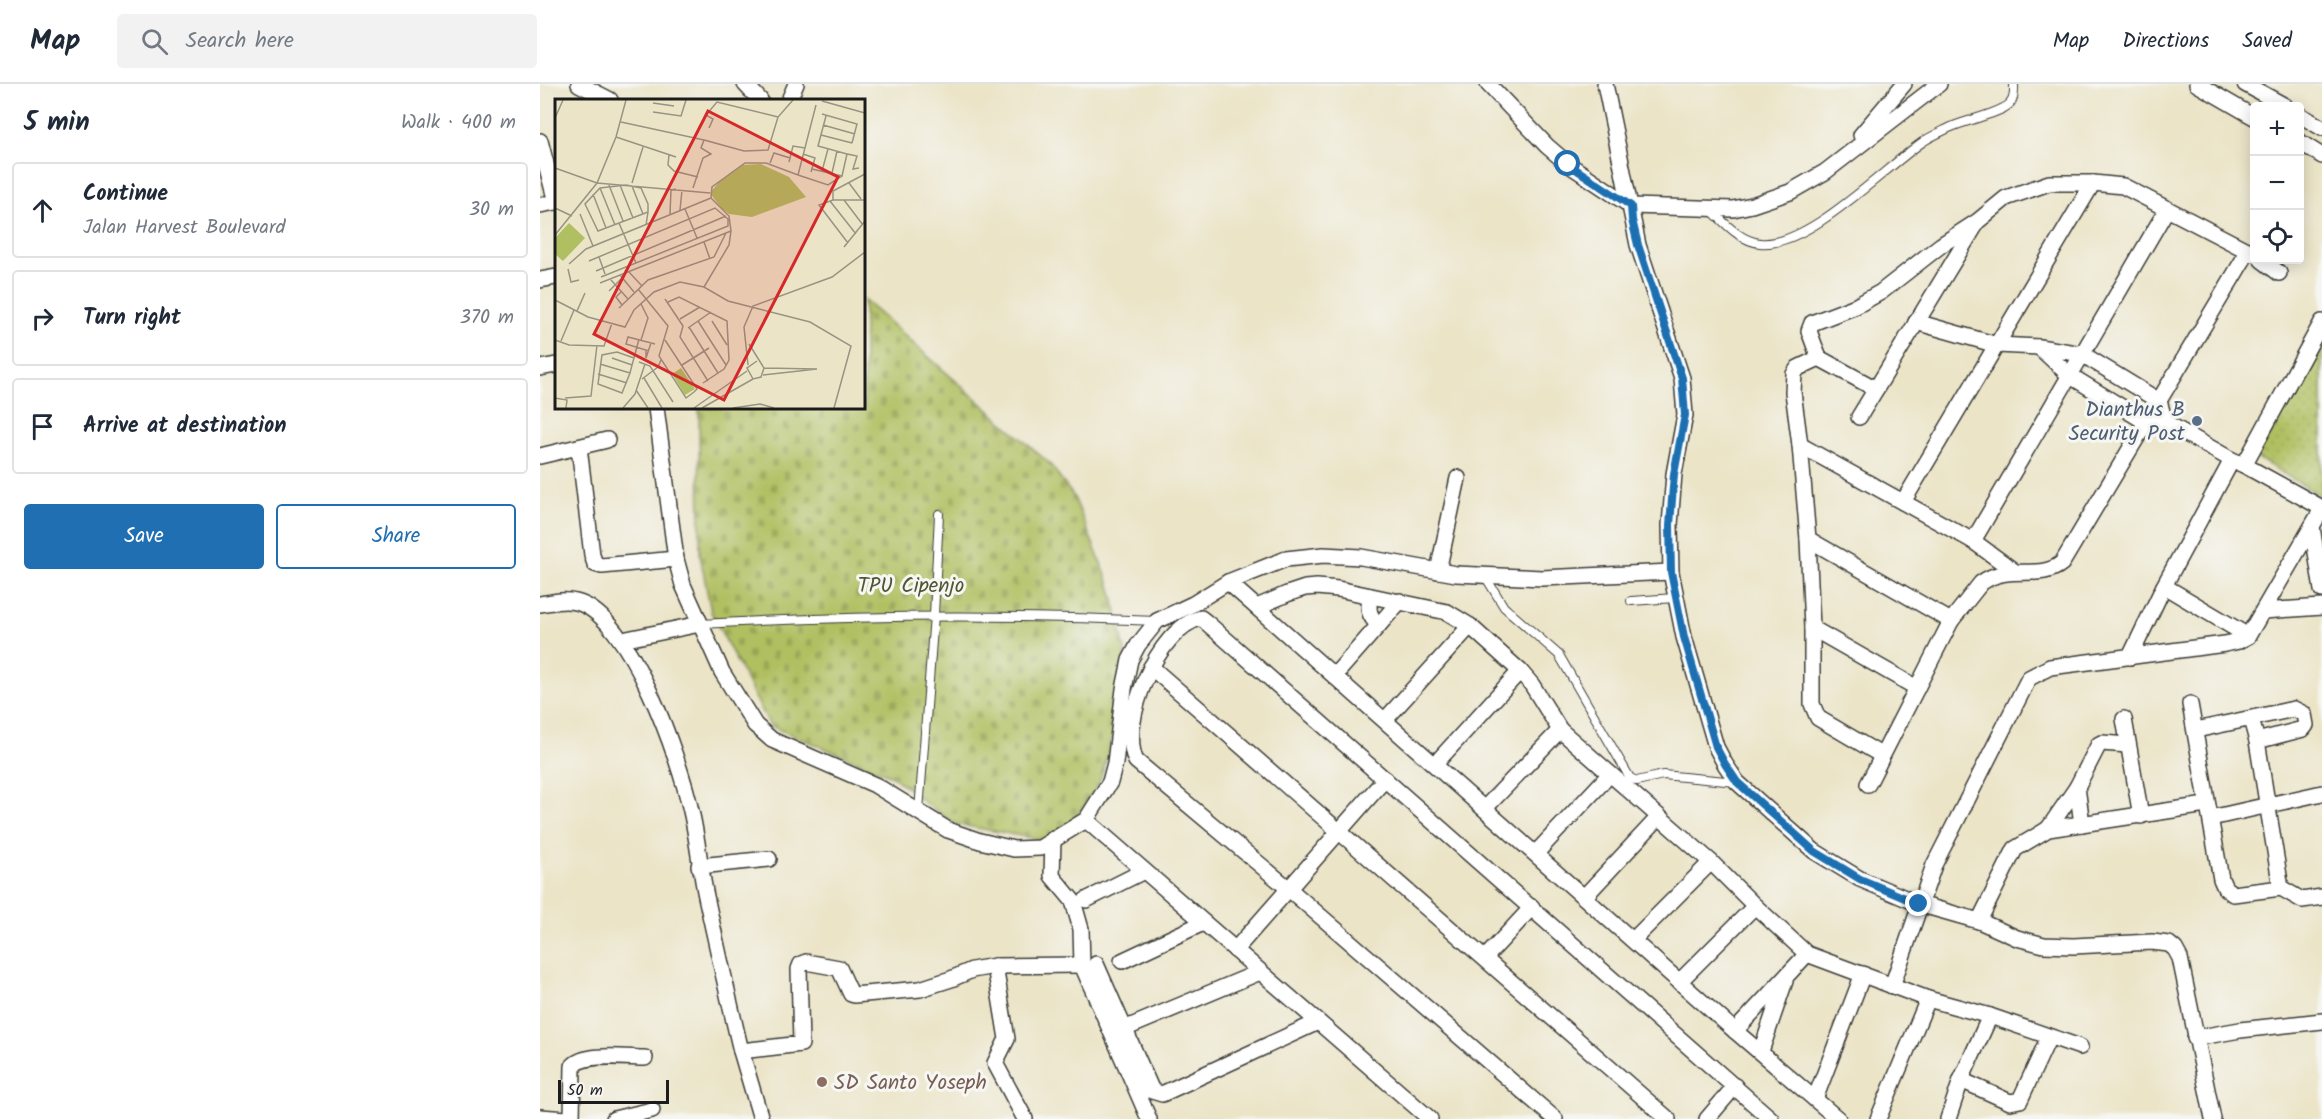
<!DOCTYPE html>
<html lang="en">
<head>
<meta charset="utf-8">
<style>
	:root { --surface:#fff; --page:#f2f2f3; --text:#1f2937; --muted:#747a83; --line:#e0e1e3; --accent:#1f6fb2 }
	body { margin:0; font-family:Kalam,sans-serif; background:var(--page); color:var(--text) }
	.controls { position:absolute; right:18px; top:18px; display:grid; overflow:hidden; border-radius:6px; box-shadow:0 3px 15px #0003 }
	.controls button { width:54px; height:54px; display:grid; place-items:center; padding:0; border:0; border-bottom:2px solid var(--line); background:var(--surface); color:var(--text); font:30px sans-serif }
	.scale { position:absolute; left:18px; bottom:15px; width:111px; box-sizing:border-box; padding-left:6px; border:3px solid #1c1c1c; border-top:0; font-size:16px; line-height:21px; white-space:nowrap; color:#1c1c1c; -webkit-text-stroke:4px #f6f6f2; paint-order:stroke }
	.stop { position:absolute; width:18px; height:18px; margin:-14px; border:4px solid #1f6fb2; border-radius:50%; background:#fff }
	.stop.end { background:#1f6fb2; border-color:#fff; box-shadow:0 2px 6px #0008 }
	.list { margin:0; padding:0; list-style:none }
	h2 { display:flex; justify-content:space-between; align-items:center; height:78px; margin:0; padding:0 24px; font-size:26px }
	h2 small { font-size:20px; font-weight:400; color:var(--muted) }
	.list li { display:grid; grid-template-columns:39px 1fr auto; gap:18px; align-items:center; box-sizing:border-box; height:96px; margin:0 12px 12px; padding:0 12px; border:2px solid var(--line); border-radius:6px }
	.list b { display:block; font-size:22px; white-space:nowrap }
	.list p { margin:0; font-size:20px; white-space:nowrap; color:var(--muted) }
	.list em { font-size:20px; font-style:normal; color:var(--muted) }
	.actions { display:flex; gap:12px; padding:18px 24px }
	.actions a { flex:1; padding:14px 0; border:2px solid var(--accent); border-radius:6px; text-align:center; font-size:21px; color:var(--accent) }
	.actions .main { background:var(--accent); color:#fff }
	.icon { flex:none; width:33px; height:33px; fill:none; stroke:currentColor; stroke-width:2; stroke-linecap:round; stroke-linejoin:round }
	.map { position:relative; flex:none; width:1782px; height:1035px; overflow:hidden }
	header { display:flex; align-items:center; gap:36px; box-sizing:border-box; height:84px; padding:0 30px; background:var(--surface); border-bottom:2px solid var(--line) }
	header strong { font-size:28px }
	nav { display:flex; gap:33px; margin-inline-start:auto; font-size:21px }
	.search { width:420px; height:54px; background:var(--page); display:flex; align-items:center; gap:15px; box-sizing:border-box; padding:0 21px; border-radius:6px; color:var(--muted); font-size:22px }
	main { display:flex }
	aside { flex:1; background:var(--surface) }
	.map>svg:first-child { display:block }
</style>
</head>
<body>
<header>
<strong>Map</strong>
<div class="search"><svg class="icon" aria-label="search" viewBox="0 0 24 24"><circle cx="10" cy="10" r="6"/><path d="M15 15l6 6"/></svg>Search here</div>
<nav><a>Map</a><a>Directions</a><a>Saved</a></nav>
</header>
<main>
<aside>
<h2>5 min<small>Walk · 400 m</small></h2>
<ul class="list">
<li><svg class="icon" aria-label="ahead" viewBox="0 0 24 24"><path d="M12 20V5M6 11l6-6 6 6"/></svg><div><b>Continue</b><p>Jalan Harvest Boulevard</p></div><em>30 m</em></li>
<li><svg class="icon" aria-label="right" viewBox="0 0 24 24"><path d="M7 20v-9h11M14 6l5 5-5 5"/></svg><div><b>Turn right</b></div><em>370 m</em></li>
<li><svg class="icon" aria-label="arrive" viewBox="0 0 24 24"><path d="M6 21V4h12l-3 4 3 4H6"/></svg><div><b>Arrive at destination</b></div></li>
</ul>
<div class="actions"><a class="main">Save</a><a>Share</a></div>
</aside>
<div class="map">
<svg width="1782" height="1035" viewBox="0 0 1782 1035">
	<defs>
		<pattern id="cemetery-stones" width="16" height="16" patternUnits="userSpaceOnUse" patternTransform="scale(1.5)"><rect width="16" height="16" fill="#b0bf61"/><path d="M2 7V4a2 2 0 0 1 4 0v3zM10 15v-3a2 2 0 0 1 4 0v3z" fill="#97a454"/></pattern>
		<pattern id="park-dots" width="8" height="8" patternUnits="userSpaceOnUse" patternTransform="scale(1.5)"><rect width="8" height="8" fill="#b0bf61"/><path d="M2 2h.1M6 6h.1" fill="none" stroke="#97a454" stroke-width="1.8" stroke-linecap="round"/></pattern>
	</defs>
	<rect width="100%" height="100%" fill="#f6f6f2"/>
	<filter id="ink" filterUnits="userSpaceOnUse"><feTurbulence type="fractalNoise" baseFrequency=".0167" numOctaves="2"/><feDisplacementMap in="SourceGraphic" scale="12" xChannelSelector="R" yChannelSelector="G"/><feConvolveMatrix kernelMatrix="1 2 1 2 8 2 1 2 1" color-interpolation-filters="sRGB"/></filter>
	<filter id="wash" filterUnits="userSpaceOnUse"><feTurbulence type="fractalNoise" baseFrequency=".008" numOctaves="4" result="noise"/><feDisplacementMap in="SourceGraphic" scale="24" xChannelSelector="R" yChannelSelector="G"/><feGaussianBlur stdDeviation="1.35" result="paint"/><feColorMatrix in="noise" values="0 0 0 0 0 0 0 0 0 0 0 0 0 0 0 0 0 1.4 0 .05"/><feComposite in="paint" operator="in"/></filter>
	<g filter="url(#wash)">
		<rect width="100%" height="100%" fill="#ebe4c7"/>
		<path fill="url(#cemetery-stones)" stroke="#666e3e" stroke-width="1.5" d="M 324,216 L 510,380 L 534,413 L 571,504 L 585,566 L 577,638 L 559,700 L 518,759 L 416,740 L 386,720 L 352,692 L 230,642 L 171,528 L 160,471 L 159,324 L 324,324 Z"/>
		<path fill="url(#park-dots)" stroke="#666e3e" stroke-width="1.5" d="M 1782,262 L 1782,413 L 1716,373 Z"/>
	</g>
	<g filter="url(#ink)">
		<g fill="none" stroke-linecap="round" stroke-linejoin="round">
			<g stroke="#3b3a36" stroke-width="10">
				<g id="lane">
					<path d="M 1171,126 C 1185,139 1200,157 1220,159 C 1268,164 1344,84 1384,57 C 1392,52 1401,48 1409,44 C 1422,37 1465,29 1471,18 C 1475,13 1474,6 1474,0"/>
					<path d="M 945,492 L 964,523 L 1019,571 L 1090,694 L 1097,697 L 1123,691 L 1196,698"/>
					<path d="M 1091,517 L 1135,514"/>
					<path d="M 160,540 C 313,531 464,530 617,537"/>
					<path d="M 379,727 L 394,531 L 399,430"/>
				</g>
			</g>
			<g stroke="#3b3a36" stroke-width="18">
				<g id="street">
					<path d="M 39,0 L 70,16"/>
					<path d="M 205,0 L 220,16"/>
					<path d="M 948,0 L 1007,62 L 1028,80 L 1091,122 L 1193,125 L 1212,121 L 1250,108 L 1285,88 L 1399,0"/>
					<path d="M 1065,0 L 1098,161 L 1142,294 L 1145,331 L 1134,390 L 1130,441 L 1131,488 L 1144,553 L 1176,663 L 1185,680 L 1197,698 L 1274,767 L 1320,795 L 1379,820 L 1439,837 L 1477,854 L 1504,861 L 1533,862 L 1612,858 L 1629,860 L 1635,865 L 1640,874 L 1673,1035"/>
					<path d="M 1657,0 L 1714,33"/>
					<path d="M 1705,0 L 1745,22"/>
					<path d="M 249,16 L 256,0"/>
					<path d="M 1760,31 L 1782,44"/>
					<path d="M 1321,51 L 1364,0"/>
					<path d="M 0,57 L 16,118"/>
					<path d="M 1760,58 L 1782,72"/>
					<path d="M 0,121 L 16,118"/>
					<path d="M 1722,176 L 1739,189"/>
					<path d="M 0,196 L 16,193"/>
					<path d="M 1376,238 L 1457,261 L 1499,263"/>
					<path d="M 1279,274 L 1336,305"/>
					<path d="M 0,284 L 16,281"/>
					<path d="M 116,324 L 136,475 L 143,501 L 182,588 L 215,641 L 232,656 L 335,701 L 408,746 L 440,757 L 474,765 L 500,764 L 546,736 L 570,698 L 575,679 L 584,605 L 590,576 L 598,561 L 617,537 L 653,520 L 688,498 L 746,475 L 783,471 L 821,473 L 916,490 L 1002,494 L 1131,488"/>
					<path d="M 1319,333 L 1435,142"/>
					<path d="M 1625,338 L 1619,317 L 1542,270 L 1499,263 L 1529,291 L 1606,338 L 1625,338 L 1692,376"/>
					<path d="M 1260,361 L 1433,457 L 1474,487"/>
					<path d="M 39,363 L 52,471 L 55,480 L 62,482 L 136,475"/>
					<path d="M 0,372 L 67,356"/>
					<path d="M 1704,381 L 1782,424"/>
					<path d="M 1363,418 L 1553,99"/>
					<path d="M 1772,443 L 1782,506"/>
					<path d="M 1268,455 L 1411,537"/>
					<path d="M 1433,457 L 1627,125"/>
					<path d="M 898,487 L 918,394"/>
					<path d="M 688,498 L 1195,947 L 1298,1035"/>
					<path d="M 1624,502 L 1708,552"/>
					<path d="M 830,512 C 828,525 828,532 839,541"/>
					<path d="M 0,520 C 12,518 24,515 36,518 C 91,531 140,677 151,727 C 158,756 160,787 167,817 C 178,867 189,917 201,967 L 261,960 L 259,885 L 261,880 L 266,878 L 299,884 L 311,910 L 314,911 L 380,905 L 411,895 L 432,886 L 455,882 L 542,881"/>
					<path d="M 717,523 L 747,510 L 765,504 L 777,503 L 798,505 L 907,528 L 930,542 L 980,587 L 992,601 L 1020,646 L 1171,778 L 1215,822 L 1267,870 L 1388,915 L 1450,932 L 1540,963"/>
					<path d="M 1723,527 L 1782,523"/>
					<path d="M 1272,544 L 1377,604"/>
					<path d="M 82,556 L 160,540"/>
					<path d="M 1590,573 L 1624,502 L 1692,376 L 1704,381 L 1782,238"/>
					<path d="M 611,583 L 1128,1035"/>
					<path d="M 795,591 L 860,517"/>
					<path d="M 1650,620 L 1681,795 L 1685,804 L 1693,810 L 1741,804 L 1717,657 L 1711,635"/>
					<path d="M 1584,635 L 1601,732"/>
					<path d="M 845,636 L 930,542"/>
					<path d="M 1656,646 L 1754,625 L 1764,630 L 1766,641 L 1763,645 L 1717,657"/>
					<path d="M 1341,671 L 1278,634 L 1272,620 L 1272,544 L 1268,455 L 1260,361 L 1253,308 L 1254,290 L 1258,284 L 1279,274 L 1269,247 L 1272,239 L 1316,222 L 1341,208 L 1401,161 L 1438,137 L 1466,114 L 1509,99 L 1553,99 L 1583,102 L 1714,170"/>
					<path d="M 895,680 L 980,587"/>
					<path d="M 1328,700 L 1411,537 L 1441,499 C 1469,478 1499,498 1522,479 L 1709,166"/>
					<path d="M 1537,703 L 1542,740"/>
					<path d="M 945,724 L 1020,646"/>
					<path d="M 1671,734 L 1782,709"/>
					<path d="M 546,736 L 890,1035"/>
					<path d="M 1508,745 L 1537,703 L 1559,660 L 1562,659 L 1588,661"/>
					<path d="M 513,755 L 512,792 L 533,817 L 541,845 L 542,881 L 609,1035"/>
					<path d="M 996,769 L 1070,690"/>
					<path d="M 159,782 L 229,775"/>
					<path d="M 1741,804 L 1762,816 L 1782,813"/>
					<path d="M 1045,812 L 1119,733"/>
					<path d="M 546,816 L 604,787"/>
					<path d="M 1439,837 L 1475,765 L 1508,745 L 1666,721"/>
					<path d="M 1094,855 L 1171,778"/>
					<path d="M 695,866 L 845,695"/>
					<path d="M 945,874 L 992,823"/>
					<path d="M 582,877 L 663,839"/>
					<path d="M 556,880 L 612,1007 L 622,1010 L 778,938"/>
					<path d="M 455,882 L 467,955 L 455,979 L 485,1035"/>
					<path d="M 1141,896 L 1215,822"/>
					<path d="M 1352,902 L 1394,781 L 1489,594 L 1510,583 L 1685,560 L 1699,557 L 1708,552 L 1782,425"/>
					<path d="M 584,945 L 720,888"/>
					<path d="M 1195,947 L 1267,870"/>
					<path d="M 1655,954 L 1700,946 L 1782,937"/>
					<path d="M 201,967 L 221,1035"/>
					<path d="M 1221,967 L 1245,897"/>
					<path d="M 1421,996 L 1470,1018 L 1480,1016 L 1509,953"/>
					<path d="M 1275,1015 L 1323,890"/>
					<path d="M 0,1033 L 27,1035"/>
					<path d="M 32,1035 L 33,982 C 44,968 88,974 105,974"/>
					<path d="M 74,1035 L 112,1026"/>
					<path d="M 1015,1035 L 749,805 L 596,677 C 578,640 618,543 661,534 L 666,538 L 1231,1035"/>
					<path d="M 1167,1035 L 1195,1002"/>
					<path d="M 1338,1035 L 1388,915"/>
					<path d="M 1408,1035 L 1421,996 L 1450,932"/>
				</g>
			</g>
			<use href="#lane" stroke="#fff" stroke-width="8"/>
			<use href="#street" stroke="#fff" stroke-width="15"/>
		</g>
	</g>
	<g fill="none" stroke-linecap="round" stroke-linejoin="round" filter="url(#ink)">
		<path stroke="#1f6fb2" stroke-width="8" d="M 1028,80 L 1091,122 L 1092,136 L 1098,161 L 1142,294 L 1145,331 L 1134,390 L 1130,441 L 1131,488 L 1144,553 L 1176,663 L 1185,680 L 1197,698 L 1274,767 L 1320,795 L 1379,820"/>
	</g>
	<circle fill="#5c6f8a" stroke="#f6f6f2" stroke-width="2" cx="1657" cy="337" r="6"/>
	<circle fill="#8d6e63" stroke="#f6f6f2" stroke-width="2" cx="282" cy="998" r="6"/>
	<g text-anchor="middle" stroke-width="6" stroke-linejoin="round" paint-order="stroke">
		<g font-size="21" fill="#4e5e75" stroke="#f6f6f2" text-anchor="end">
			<text x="1645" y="332">Dianthus B<tspan x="1645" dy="24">Security Post</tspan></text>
		</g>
		<g font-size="21" fill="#505534" stroke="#f6f6f2">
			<text x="371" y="508">TPU Cipenjo</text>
		</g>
		<g font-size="21" fill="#785e54" stroke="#f6f6f2" text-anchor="start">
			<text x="294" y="1005">SD Santo Yoseph</text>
		</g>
	</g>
	<g transform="translate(15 15)">
		<rect width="310" height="310" fill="#ebe4c7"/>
		<path d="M 14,124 L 30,139 L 8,162 L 0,155 L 0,139 Z" fill="#b0bf61"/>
		<path d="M 206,65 L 234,78 L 251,98 L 197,118 L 174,115 L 166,109 L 155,94 L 164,83 L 188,66 Z" fill="#b0bf61"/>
		<path d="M 126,269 L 140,290 L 130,296 L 117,275 Z" fill="#b0bf61"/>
		<path fill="none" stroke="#989483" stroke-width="1.5" d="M 267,2 L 310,14M 98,4 L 119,7M 98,13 L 126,17 L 131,1M 267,15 L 302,25 L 297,44M 271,17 L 263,47 L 292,55M 0,19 L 8,1M 66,23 L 149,41M 268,26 L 300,35M 154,29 L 158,20 L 151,16 L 162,3 L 223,18M 266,36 L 297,44M 61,38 L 121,58M 310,39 L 310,62M 248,55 L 260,59 L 256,73M 114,56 L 113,66 L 119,72 L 143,78M 234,63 L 238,47 L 250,49M 215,64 L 219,54 L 235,59M 0,69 L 42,84 L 155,94M 257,70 L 287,77 L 292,55 L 302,57 L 298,70 L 304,69M 267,72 L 273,50M 277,74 L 282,52M 243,76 L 273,86 L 287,77M 77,84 L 88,48M 294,84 L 306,100M 54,86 L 68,122M 65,86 L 78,119M 77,87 L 88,115M 45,89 L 60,126M 138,89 L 148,59 L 156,55 L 146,49 L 149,41 L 189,52 L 213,51 L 223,18 L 238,1M 38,95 L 51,129M 278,101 L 278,92 L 310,75M 289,101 L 308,126M 275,102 L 301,135M 0,109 L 17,117M 130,110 L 142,139M 125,111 L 127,91M 25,115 L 38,147M 115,115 L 116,91 L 121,90M 64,124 L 81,164M 91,126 L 93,113 L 93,105 L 86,89 L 71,86 L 45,89 L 30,105 L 43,132 L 93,113M 0,136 L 42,84 L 61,38 L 71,1M 149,143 L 155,160M 293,144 L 264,106 L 278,101 L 310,101M 289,148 L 310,122M 44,158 L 50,175M 34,162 L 160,109 L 173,120 L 173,127 L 46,178M 14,165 L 31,150 L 156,99M 13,170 L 16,183 L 24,181M 41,172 L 171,117M 74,173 L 87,187M 65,176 L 79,193M 56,181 L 73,200M 45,184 L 176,132M 149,188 L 174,146 L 176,132 L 174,117 L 156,99 L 157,88 L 190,64 L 211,64 L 243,76 L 261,6M 83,190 L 113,227 L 104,257 L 131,299 L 139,293M 54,192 L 67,179M 110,200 L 128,227 L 125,238 L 153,282M 0,201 L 33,218 L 70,228 L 79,211 L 99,193 L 125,183 L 149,188 L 173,202 L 255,223 L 296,247 L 279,309M 113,203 L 124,198 L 172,222 L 174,261 L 169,270 L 148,284M 86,205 L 93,219 L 86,241M 67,206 L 61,198 L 67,192M 64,209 L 93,181 L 159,158 L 171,134M 22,212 L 30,194M 125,220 L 145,208M 143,222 L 171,266M 157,222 L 172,246M 134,228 L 163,274M 133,229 L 156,213M 0,241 L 14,246 L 49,247 L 57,224M 110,241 L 142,290 L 139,293M 6,242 L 19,211M 194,245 L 209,269 L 206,278 L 198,280 L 192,269 L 202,262M 91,251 L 91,259 L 96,244M 94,252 L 71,245 L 73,238 L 100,245M 57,259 L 77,266M 79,259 L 62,253 L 47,256 L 43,285 L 67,294 L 75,274 L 77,266 L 79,259 L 84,240M 106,261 L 103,268 L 114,272M 84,263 L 95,267 L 118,303M 45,265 L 75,274M 127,266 L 154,249 L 137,260M 193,266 L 189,228 L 198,207 L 277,178 L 310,153M 43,275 L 72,284M 208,276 L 262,270 L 209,269M 89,279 L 107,309M 87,280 L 103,268M 81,291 L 93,309M 0,299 L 12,301 L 11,309M 10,299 L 36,297 L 42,246M 68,309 L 80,295 L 90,265M 139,309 L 192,272M 147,309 L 198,280M 178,309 L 205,305 L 219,309"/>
		<path fill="#d62828" fill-opacity="0.15" stroke="#d62828" stroke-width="3" d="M 153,12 L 283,78 L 169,301 L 39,235 Z"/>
		<rect width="310" height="310" fill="none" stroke="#1c1c1c" stroke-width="3"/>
	</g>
</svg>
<div class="controls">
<button>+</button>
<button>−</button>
<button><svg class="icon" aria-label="locate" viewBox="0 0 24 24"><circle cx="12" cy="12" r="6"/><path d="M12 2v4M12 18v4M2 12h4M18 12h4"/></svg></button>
</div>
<div class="scale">50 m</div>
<div class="stop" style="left:1028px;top:80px"></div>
<div class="stop end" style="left:1379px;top:820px"></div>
</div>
</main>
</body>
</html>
